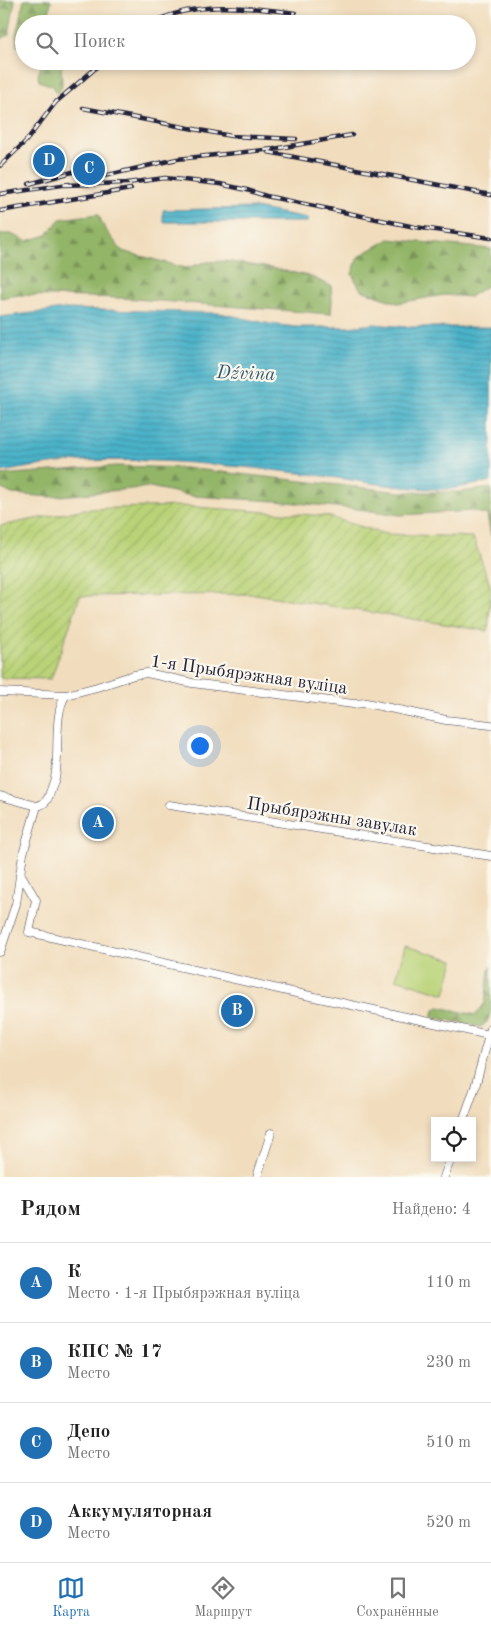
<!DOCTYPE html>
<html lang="ru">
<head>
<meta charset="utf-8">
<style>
	:root { --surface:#fff; --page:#f6f6f6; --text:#222; --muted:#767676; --line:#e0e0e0; --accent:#1f6fb2 }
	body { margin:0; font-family:"Old Standard TT",serif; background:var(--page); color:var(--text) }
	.controls { position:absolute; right:15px; bottom:15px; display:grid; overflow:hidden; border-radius:0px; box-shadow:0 2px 8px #0003 }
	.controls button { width:45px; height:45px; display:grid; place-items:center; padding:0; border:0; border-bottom:1px solid var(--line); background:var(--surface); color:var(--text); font:25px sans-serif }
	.you { position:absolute; left:199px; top:745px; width:18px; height:18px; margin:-12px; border:4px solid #fff; border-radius:50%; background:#1a73e8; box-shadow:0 0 0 8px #1a73e833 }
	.badge { display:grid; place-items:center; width:32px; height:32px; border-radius:50%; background:var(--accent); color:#fff; font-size:16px; font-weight:700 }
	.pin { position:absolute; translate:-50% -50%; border:2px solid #fff; box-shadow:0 1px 5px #0006 }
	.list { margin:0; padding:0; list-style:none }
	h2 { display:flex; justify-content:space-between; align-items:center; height:65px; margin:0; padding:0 20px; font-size:21px }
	h2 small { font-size:16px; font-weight:400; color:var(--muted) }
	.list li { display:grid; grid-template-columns:32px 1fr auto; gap:15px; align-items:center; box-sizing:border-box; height:80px; padding:0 20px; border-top:1px solid var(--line) }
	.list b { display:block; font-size:19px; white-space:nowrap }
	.list p { margin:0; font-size:16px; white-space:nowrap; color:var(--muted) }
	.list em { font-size:16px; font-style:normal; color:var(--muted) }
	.icon { flex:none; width:28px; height:28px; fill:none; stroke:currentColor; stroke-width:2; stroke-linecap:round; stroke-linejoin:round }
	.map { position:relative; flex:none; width:491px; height:1177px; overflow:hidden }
	.search { position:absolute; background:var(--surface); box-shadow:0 2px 8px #0003; left:15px; right:15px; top:15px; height:55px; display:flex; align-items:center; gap:12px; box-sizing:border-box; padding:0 18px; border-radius:28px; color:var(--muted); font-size:19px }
	.sheet { height:385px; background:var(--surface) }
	nav { display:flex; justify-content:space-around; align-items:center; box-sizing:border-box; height:70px; border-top:1px solid var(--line); background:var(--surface); font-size:14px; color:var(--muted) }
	nav a { display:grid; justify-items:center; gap:2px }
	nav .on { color:var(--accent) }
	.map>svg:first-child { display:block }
</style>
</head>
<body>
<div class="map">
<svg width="491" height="1177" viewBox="0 0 491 1177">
	<defs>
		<pattern id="forest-firs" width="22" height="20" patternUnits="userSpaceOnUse" patternTransform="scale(1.25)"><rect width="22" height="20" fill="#93b568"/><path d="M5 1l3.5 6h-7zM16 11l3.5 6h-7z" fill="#789357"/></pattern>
		<pattern id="garden-furrows" width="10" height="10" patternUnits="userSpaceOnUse" patternTransform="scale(1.25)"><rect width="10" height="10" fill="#bad378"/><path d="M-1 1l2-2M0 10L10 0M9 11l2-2" fill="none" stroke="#a0b569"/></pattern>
		<pattern id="water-rules" width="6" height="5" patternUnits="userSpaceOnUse" patternTransform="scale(1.25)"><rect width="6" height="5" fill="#4ab2c9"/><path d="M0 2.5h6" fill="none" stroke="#3d90a4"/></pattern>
	</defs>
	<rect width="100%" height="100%" fill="#fbf7ec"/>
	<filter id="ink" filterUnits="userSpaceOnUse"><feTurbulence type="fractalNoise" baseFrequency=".02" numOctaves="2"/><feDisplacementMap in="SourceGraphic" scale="10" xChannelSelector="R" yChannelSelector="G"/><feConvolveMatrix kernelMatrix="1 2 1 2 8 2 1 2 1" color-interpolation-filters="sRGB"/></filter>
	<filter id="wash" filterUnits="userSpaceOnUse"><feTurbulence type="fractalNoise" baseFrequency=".0096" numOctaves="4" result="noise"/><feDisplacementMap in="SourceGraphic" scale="20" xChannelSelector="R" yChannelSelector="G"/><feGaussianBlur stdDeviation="1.12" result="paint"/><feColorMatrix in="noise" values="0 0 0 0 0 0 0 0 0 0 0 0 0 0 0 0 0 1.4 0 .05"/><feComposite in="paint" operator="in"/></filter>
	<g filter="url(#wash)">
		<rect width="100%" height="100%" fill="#f1ddbd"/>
		<g fill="url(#forest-firs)" stroke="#5a6c52">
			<path d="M 0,0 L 15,0 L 9,35 L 0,39 Z"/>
			<path d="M 24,0 L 51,0 L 48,24 L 24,24 L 23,48 L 17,46 L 16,35 Z"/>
			<path d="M 43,61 L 61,61 L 62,85 L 59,92 L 56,93 L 53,86 L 39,81 L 38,75 Z"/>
			<path d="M 98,214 L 105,229 L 122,251 L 186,268 L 206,262 L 224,261 L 271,268 L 309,276 L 331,286 L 332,301 L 331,314 L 121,298 L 19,295 L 0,298 L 0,234 L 11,234 L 27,241 L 47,235 L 60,219 Z"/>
			<path d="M 389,239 L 491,249 L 491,283 L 470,297 L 444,295 L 397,303 L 361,290 L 352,274 L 358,257 Z"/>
			<path d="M 116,466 L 185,468 L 402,492 L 460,492 L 491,488 L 491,536 L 487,515 L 473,511 L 400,515 L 357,509 L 276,501 L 192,496 L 150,487 L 51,497 L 12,494 L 0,488 L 0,475 Z"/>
			<path d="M 491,967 L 491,1013 L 487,1022 L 481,1027 L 432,1017 L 434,1010 L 439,1007 L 476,1015 L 485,1003 L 489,969 Z"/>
		</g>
		<path fill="url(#garden-furrows)" stroke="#6e7a5a" d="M 181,506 L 327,516 L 385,534 L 473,537 L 491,588 L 488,631 L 255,594 L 80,596 L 51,679 L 0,678 L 0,526 L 85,509 Z"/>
		<path fill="#bad378" stroke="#6e7a5a" d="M 405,946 L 454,960 L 445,994 L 396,979 Z"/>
		<g fill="url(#water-rules)" stroke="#366a82">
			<path d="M 255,208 L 308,218 L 308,222 L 163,222 L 163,210 Z"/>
			<path d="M 65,309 L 220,313 L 270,324 L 297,327 L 347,327 L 374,324 L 407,327 L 491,327 L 491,481 C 477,484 461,488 446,489 C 397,490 348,478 299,473 C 227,465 155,458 83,461 C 55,462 27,468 0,472 L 0,317 Z"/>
		</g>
	</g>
	<g filter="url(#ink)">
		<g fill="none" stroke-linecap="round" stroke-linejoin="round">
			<g stroke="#413e4e" stroke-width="9">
				<g id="street">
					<path d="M 0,692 L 66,695 L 97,687 L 134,675 L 147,673 L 192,683 L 353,704 L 366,703 L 446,720 L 491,725"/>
					<path d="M 0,796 L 37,806"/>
					<path d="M 169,805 L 491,856"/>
					<path d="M 20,873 L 36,900 L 29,932 L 287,991 L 489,1035"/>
					<path d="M 0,952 L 16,904 L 23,854 L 37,806 C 47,804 48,798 51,790 C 53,784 56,777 56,771 C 59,750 54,710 66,695"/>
					<path d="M 463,1121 L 475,1087 L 491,1028"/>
					<path d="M 257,1177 L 271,1133"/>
					<path d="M 444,1177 L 451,1158"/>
				</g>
			</g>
			<use href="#street" stroke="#fff" stroke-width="8"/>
			<g stroke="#22223b" stroke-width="4.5">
				<g id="rail">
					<path d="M 151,24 C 192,0 249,7 295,13"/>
					<path d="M 83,108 L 231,136 L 296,139"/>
					<path d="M 268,152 L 491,195"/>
					<path d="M 0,166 L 26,141 L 56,102 L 104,61"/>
					<path d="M 91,179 L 177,159 L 274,149 L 352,135"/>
					<path d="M 29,184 L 76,171"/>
					<path d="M 64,185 L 127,183 L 165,178 L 220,184 L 247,190 L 266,196 L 415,227 L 491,238"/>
					<path d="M 0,194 L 69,184"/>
					<path d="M 0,211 L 131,189"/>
				</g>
			</g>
			<use href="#rail" stroke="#fbf7ec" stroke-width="2.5" stroke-dasharray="8" stroke-linecap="butt"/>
		</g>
	</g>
	<g text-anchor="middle" stroke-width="4.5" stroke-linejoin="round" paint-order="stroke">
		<g font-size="18" fill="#22223b" stroke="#fbf7ec">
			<text transform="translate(249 674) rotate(8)" y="6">1-я Прыбярэжная вуліца</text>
			<text transform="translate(332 816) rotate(9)" y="6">Прыбярэжны завулак</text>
		</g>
		<g font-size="19" font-style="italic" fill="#325c74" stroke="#fbf7ec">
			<text transform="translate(246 372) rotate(2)" y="7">Dźvina</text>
		</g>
	</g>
</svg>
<div class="controls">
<button><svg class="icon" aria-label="locate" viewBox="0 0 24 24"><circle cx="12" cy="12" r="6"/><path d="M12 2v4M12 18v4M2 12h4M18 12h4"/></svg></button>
</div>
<div class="you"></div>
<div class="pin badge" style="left:98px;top:823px">A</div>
<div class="pin badge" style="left:237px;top:1011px">B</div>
<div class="pin badge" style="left:89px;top:169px">C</div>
<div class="pin badge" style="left:49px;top:161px">D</div>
<div class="search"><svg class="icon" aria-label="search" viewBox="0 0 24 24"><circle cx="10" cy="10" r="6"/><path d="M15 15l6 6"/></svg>Поиск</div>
</div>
<section class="sheet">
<h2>Рядом<small>Найдено: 4</small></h2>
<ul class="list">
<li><span class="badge">A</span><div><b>К</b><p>Место · 1-я Прыбярэжная вуліца</p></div><em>110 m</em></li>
<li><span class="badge">B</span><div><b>КПС № 17</b><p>Место</p></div><em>230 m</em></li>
<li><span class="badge">C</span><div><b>Депо</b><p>Место</p></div><em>510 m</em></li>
<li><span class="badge">D</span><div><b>Аккумуляторная</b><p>Место</p></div><em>520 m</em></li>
</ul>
</section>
<nav>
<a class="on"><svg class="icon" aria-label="map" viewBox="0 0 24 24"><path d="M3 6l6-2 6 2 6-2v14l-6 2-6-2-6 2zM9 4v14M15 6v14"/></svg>Карта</a>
<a><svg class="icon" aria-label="directions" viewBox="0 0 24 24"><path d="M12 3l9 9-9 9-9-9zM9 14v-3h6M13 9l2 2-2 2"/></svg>Маршрут</a>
<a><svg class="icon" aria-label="saved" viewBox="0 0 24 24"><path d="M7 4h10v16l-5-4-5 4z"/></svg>Сохранённые</a>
</nav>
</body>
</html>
